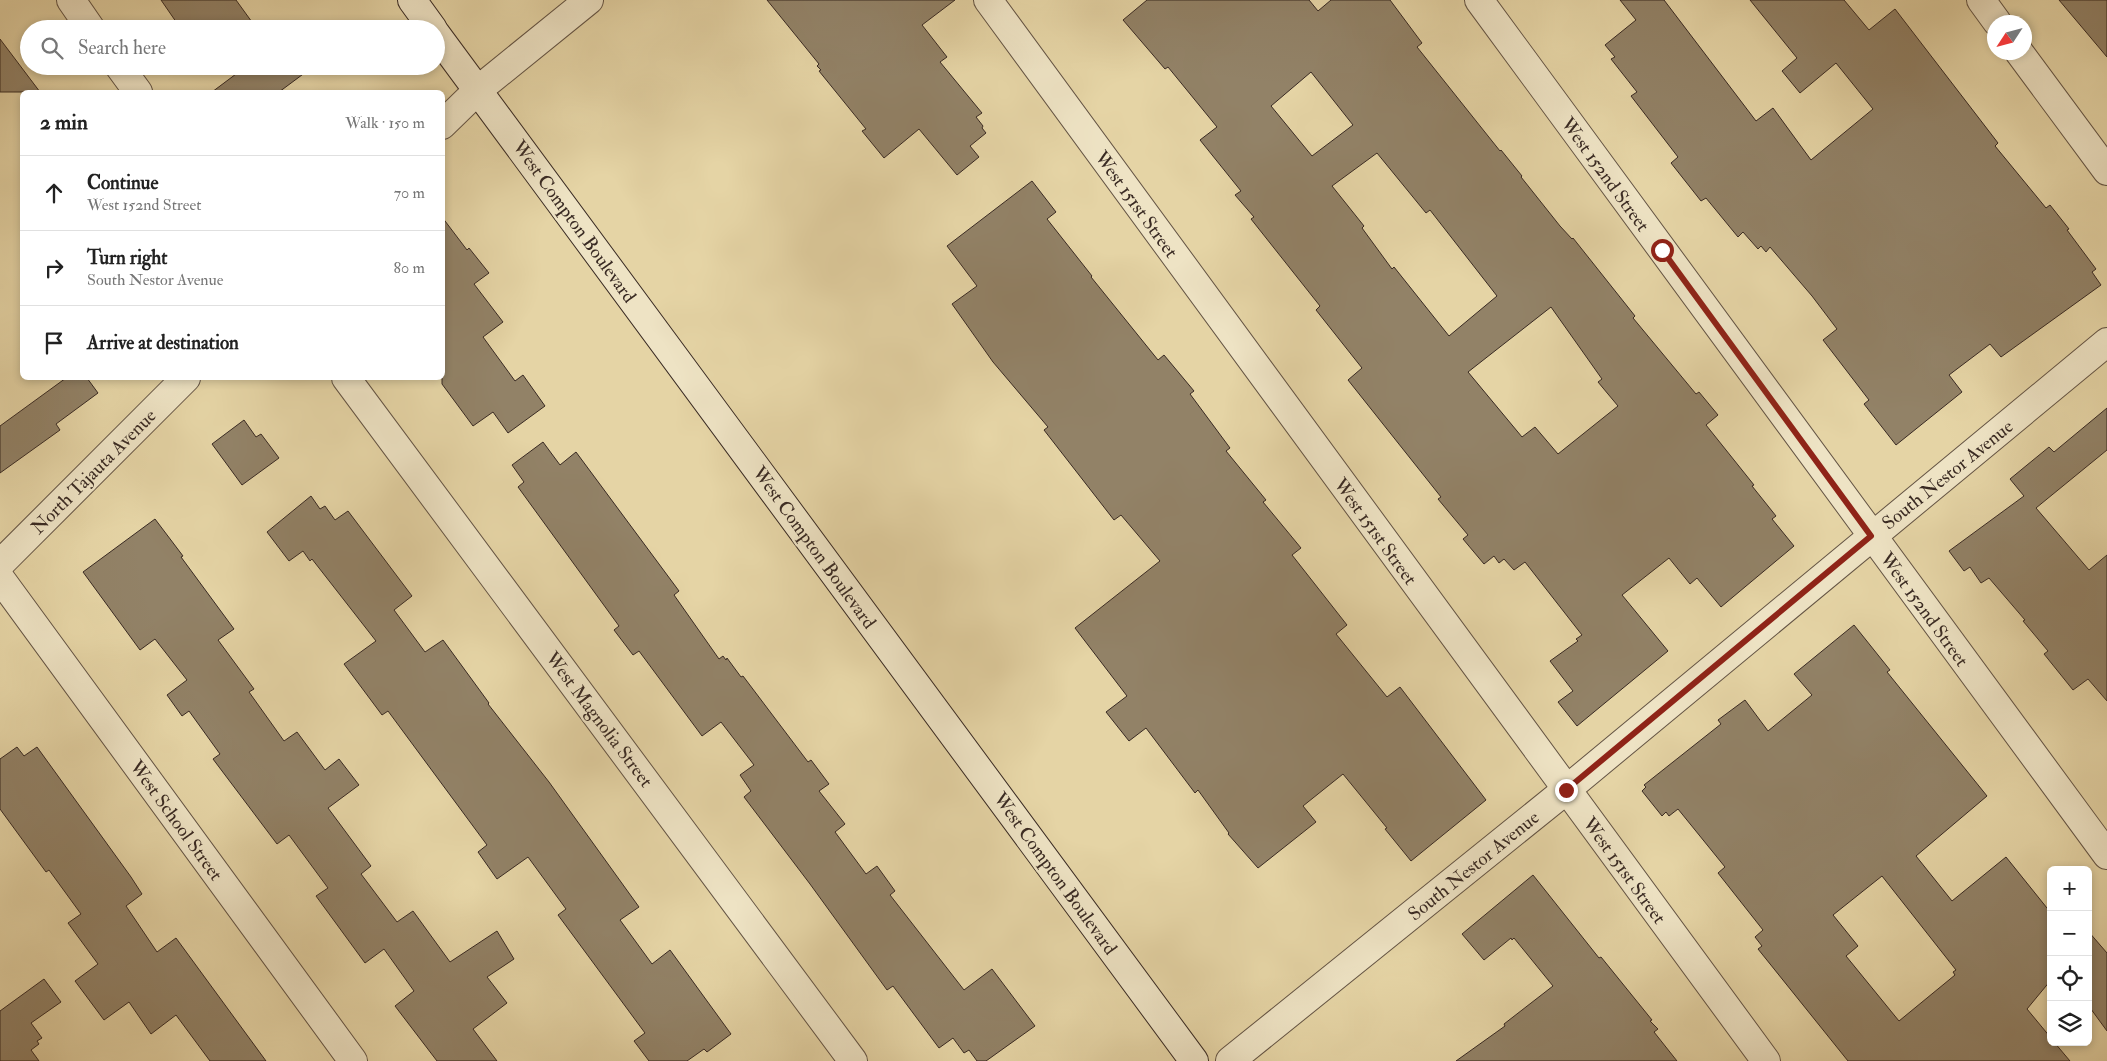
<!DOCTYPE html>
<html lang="en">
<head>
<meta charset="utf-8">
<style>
	:root { --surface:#fff; --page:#f6f6f6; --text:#222; --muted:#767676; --line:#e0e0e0 }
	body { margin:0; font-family:"IM FELL Double Pica",serif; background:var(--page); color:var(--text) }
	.controls { position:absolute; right:15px; bottom:15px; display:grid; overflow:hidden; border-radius:8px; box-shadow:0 2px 8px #0003 }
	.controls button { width:45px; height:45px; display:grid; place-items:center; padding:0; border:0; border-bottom:1px solid var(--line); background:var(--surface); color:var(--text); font:25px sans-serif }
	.compass { position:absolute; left:1987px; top:15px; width:45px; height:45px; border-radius:50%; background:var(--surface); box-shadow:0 2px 8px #0003; rotate:234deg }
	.stop { position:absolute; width:15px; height:15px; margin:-11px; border:4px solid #8f2418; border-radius:50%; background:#fff }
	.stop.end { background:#8f2418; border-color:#fff; box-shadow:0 1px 5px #0008 }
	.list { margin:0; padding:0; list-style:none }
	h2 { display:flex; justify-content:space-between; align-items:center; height:65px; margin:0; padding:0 20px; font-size:21px }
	h2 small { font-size:16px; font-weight:400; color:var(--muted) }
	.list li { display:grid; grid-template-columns:32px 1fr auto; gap:15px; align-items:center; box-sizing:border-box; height:75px; padding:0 20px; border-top:1px solid var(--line) }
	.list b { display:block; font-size:19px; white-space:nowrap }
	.list p { margin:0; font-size:16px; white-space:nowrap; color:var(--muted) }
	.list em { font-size:16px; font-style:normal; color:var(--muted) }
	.icon { flex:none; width:28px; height:28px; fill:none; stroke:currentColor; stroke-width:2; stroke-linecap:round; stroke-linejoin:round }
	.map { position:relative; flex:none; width:2107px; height:1061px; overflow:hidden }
	.search { position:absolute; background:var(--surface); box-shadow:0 2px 8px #0003; left:20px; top:20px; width:425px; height:55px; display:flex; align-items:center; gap:12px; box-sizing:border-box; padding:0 18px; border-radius:28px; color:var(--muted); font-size:19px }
	.panel { position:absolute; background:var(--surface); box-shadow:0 2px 8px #0003; left:20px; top:90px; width:425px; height:290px; border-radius:8px }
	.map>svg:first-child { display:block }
</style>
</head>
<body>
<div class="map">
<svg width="2107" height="1061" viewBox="0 0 2107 1061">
	<rect width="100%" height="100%" fill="#e5d4a5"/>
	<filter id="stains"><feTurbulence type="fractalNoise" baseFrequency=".004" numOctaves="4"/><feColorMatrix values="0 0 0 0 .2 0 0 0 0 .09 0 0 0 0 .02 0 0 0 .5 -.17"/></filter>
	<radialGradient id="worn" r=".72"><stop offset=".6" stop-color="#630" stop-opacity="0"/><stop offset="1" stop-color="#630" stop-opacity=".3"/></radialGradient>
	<g fill="#928267" stroke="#392a23" fill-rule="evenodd">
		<path d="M 161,0 L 236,0 L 257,29 L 181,29 Z"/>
		<path d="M 767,0 L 955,0 L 922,25 L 947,57 L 940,62 L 982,113 L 976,117 L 983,126 L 982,128 L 986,133 L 970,146 L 979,157 L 957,175 L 919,129 L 884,158 L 862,131 L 866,129 L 819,71 L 821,70 L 817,66 L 819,64 Z"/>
		<path d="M 1147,0 L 1309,0 L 1318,11 L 1331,0 L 1390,0 L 1422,43 L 1417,47 L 1500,151 L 1501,150 L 1522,176 L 1521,177 L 1560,226 L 1572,239 L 1573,238 L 1635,316 L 1633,318 L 1696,394 L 1699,392 L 1718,415 L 1706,425 L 1754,485 L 1752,486 L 1776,516 L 1772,519 L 1794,546 L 1721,607 L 1697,578 L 1690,584 L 1669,558 L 1622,595 L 1668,651 L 1577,726 L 1558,702 L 1573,691 L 1550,661 L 1578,641 L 1576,639 L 1582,635 L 1525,562 L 1514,570 L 1504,559 L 1499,563 L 1494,556 L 1484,564 L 1463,539 L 1468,535 L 1438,499 L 1441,497 L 1348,380 L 1362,368 L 1316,310 L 1320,306 L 1251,219 L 1254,217 L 1235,195 L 1241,191 L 1200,140 L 1217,127 L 1168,67 L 1165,69 L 1123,20 ZM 1311,72 L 1353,125 L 1312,156 L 1271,106 ZM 1377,153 L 1426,213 L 1430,210 L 1497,296 L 1449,336 L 1394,267 L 1392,269 L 1362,228 L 1364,226 L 1332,186 ZM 1551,307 L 1602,379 L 1598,382 L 1618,406 L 1558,454 L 1535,427 L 1522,437 L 1468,372 Z"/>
		<path d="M 1620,0 L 1664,0 L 1756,121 L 1773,108 L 1811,160 L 1873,109 L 1836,63 L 1800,93 L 1782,71 L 1797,58 L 1750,0 L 1844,0 L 1869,30 L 1895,9 L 1998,143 L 1995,146 L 2046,208 L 2050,205 L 2069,229 L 2067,230 L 2096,269 L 2092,272 L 2101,285 L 2001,357 L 1990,344 L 1949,375 L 1962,392 L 1896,445 L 1864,404 L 1869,400 L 1823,340 L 1837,329 L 1812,296 L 1770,247 L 1766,252 L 1761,246 L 1758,249 L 1743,232 L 1738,237 L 1706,198 L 1701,201 L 1671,163 L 1678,157 L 1631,96 L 1637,92 L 1611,59 L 1615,57 L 1605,45 L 1636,20 Z"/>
		<path d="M 2059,0 L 2107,0 L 2107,57 Z"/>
		<path d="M 0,39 L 40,92 L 0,92 Z"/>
		<path d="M 238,66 L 314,66 L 279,92 L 212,92 L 240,71 Z"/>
		<path d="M 1032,181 L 1056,212 L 1047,219 L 1092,276 L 1091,277 L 1158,360 L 1164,355 L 1194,391 L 1190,394 L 1230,448 L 1226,451 L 1266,500 L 1263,502 L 1301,548 L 1292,555 L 1347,625 L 1336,634 L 1387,697 L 1400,687 L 1486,800 L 1411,861 L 1385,829 L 1387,828 L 1343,774 L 1303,806 L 1316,822 L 1258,868 L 1228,834 L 1229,833 L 1198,790 L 1195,793 L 1146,728 L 1129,741 L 1106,712 L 1127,696 L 1075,628 L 1160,561 L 1121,515 L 1114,520 L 1044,430 L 1048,427 L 993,362 L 952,304 L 977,286 L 947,246 Z"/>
		<path d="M 442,217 L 467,250 L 469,248 L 489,273 L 474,284 L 503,322 L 483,337 L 515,381 L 523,375 L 545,406 L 508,433 L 493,412 L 473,426 L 442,384 Z"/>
		<path d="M 66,378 L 87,378 L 98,393 L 56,424 L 60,430 L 0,473 L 0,426 Z"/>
		<path d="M 2107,408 L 2107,450 L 2036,508 L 2089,570 L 2107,555 L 2107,701 L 2088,679 L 2073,690 L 2044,654 L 2048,651 L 2023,621 L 2025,620 L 1989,578 L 1981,583 L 1970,567 L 1964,571 L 1949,551 L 2024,496 L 2010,479 L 2049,447 L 2054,452 Z"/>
		<path d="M 244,420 L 256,437 L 261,434 L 279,458 L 242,485 L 212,444 Z"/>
		<path d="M 543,442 L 560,465 L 576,452 L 679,591 L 674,595 L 719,659 L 723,656 L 726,660 L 727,658 L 741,677 L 743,676 L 808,762 L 811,760 L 829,784 L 819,791 L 845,824 L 835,832 L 866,874 L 877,866 L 895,891 L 890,895 L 964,990 L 992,969 L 1035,1026 L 986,1061 L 977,1061 L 969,1050 L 964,1053 L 953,1038 L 939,1048 L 893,986 L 887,990 L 810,884 L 744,797 L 751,791 L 740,775 L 754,765 L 721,722 L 702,736 L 639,651 L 633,655 L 614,630 L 619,626 L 518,487 L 524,482 L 512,465 Z"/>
		<path d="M 311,496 L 320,509 L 325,506 L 335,520 L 348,511 L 412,596 L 394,610 L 425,652 L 443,640 L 489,703 L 488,704 L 549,782 L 639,907 L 620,920 L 652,964 L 670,950 L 731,1034 L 707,1052 L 704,1049 L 687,1061 L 649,1061 L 634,1041 L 645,1033 L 558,915 L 566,909 L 528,857 L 497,879 L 478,852 L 487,845 L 388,711 L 382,715 L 344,664 L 376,641 L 312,559 L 310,561 L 303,551 L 289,561 L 267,532 Z"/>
		<path d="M 155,519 L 183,556 L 181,557 L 234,629 L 218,640 L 254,689 L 249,692 L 284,741 L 297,732 L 325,770 L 339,759 L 359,785 L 328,808 L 371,866 L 361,874 L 397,922 L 413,911 L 450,962 L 497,931 L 514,959 L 487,977 L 507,1003 L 473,1029 L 497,1061 L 437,1061 L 395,1006 L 414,991 L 384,949 L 365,963 L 316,896 L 328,888 L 289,835 L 277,844 L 213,759 L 220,754 L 189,711 L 182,716 L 167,695 L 187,680 L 155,639 L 140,650 L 83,572 Z"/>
		<path d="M 1854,625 L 1890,670 L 1887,672 L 1987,796 L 1916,856 L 1952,901 L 2006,857 L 2051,913 L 2051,980 L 2027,1009 L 2051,1038 L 2051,1042 L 2054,1042 L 2070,1061 L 1848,1061 L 1758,949 L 1762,946 L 1755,937 L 1763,930 L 1718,873 L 1725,867 L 1678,809 L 1669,816 L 1666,812 L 1662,816 L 1642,791 L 1646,787 L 1644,785 L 1721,724 L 1718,720 L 1745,700 L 1768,731 L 1812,695 L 1794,674 ZM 1882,876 L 1956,970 L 1953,972 L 1955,975 L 1899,1021 L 1846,956 L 1858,946 L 1833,915 Z"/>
		<path d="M 17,747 L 24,756 L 37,747 L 131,877 L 142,894 L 126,906 L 157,952 L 176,938 L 266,1061 L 210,1061 L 176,1015 L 151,1034 L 129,1002 L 104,1020 L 75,981 L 98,964 L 68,923 L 81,914 L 49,870 L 46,872 L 0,809 L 0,759 Z"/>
		<path d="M 1533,875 L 1599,958 L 1601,957 L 1652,1020 L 1650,1021 L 1658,1029 L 1654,1032 L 1677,1061 L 1456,1061 L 1505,1026 L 1504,1024 L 1553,986 L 1514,938 L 1512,940 L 1511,938 L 1484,960 L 1462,934 Z"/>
		<path d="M 2088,931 L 2107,953 L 2107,1031 L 2088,1005 Z"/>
		<path d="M 44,979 L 61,1002 L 31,1023 L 42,1038 L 37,1041 L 39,1044 L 31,1050 L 39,1061 L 0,1061 L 0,1011 Z"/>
	</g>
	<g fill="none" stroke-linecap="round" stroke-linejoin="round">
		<g stroke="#645444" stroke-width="30">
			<g id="minor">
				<path d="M 71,0 L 91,29"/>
				<path d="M 988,0 L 1766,1061"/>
				<path d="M 1479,0 L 2107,855"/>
				<path d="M 1981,0 L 1997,22"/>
				<path d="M 2019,52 L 2107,171"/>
				<path d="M 119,66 L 138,92"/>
				<path d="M 442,125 L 478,90 L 589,0"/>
				<path d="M 346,378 L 853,1061"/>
				<path d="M 0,564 L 186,378"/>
				<path d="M 0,578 L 353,1061"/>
				<path d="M 1230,1061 L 1566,790 L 2107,342"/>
			</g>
		</g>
		<g stroke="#392a23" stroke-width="30">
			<g id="secondary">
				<path d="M 412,0 L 433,29"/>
				<path d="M 436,34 L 1194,1061"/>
			</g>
		</g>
		<use href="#minor" stroke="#eee3c4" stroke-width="28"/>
		<use href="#secondary" stroke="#eee3c4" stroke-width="28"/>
	</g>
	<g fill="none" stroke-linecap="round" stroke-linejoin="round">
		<path stroke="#8f2418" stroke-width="6" d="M 1566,790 L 1871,536 L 1662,250"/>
	</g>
	<g text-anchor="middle" stroke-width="4.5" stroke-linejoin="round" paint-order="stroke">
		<g font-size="19" fill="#392a23" stroke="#eee3c4">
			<text transform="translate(1606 174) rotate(54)" y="7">West 152nd Street</text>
			<text transform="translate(1137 204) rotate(54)" y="7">West 151st Street</text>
			<text transform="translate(575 221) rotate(54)" y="7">West Compton Boulevard</text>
			<text transform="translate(93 471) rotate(-45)" y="7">North Tajauta Avenue</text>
			<text transform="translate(1947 474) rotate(-39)" y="7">South Nestor Avenue</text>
			<text transform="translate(1376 531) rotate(54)" y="7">West 151st Street</text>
			<text transform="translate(815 547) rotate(54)" y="7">West Compton Boulevard</text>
			<text transform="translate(1925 609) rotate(54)" y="7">West 152nd Street</text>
			<text transform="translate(600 719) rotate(53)" y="7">West Magnolia Street</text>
			<text transform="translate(177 820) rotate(54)" y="7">West School Street</text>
			<text transform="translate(1473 865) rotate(-39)" y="7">South Nestor Avenue</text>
			<text transform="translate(1625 870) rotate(54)" y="7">West 151st Street</text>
			<text transform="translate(1056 873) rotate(54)" y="7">West Compton Boulevard</text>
		</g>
	</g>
	<rect width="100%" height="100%" filter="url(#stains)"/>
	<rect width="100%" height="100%" fill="url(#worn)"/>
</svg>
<div class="controls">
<button>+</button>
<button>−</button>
<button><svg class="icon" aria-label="locate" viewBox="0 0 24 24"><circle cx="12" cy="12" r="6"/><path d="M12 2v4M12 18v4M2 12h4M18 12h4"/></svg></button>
<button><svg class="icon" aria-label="layers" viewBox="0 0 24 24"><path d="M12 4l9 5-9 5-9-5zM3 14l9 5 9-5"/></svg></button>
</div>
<svg class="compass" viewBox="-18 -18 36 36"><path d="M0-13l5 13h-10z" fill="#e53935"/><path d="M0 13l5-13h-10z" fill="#767676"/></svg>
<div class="stop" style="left:1662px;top:250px"></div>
<div class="stop end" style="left:1566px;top:790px"></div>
<div class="search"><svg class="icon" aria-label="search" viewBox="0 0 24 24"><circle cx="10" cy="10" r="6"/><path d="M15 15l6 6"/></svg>Search here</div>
<section class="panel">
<h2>2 min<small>Walk · 150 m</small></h2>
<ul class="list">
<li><svg class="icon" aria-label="ahead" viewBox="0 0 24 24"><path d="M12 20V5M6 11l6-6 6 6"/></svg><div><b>Continue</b><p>West 152nd Street</p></div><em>70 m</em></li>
<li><svg class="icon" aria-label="right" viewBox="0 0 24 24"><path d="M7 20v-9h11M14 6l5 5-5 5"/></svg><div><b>Turn right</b><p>South Nestor Avenue</p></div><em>80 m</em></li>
<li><svg class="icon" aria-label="arrive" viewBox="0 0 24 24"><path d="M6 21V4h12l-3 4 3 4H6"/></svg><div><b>Arrive at destination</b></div></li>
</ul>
</section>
</div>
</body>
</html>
